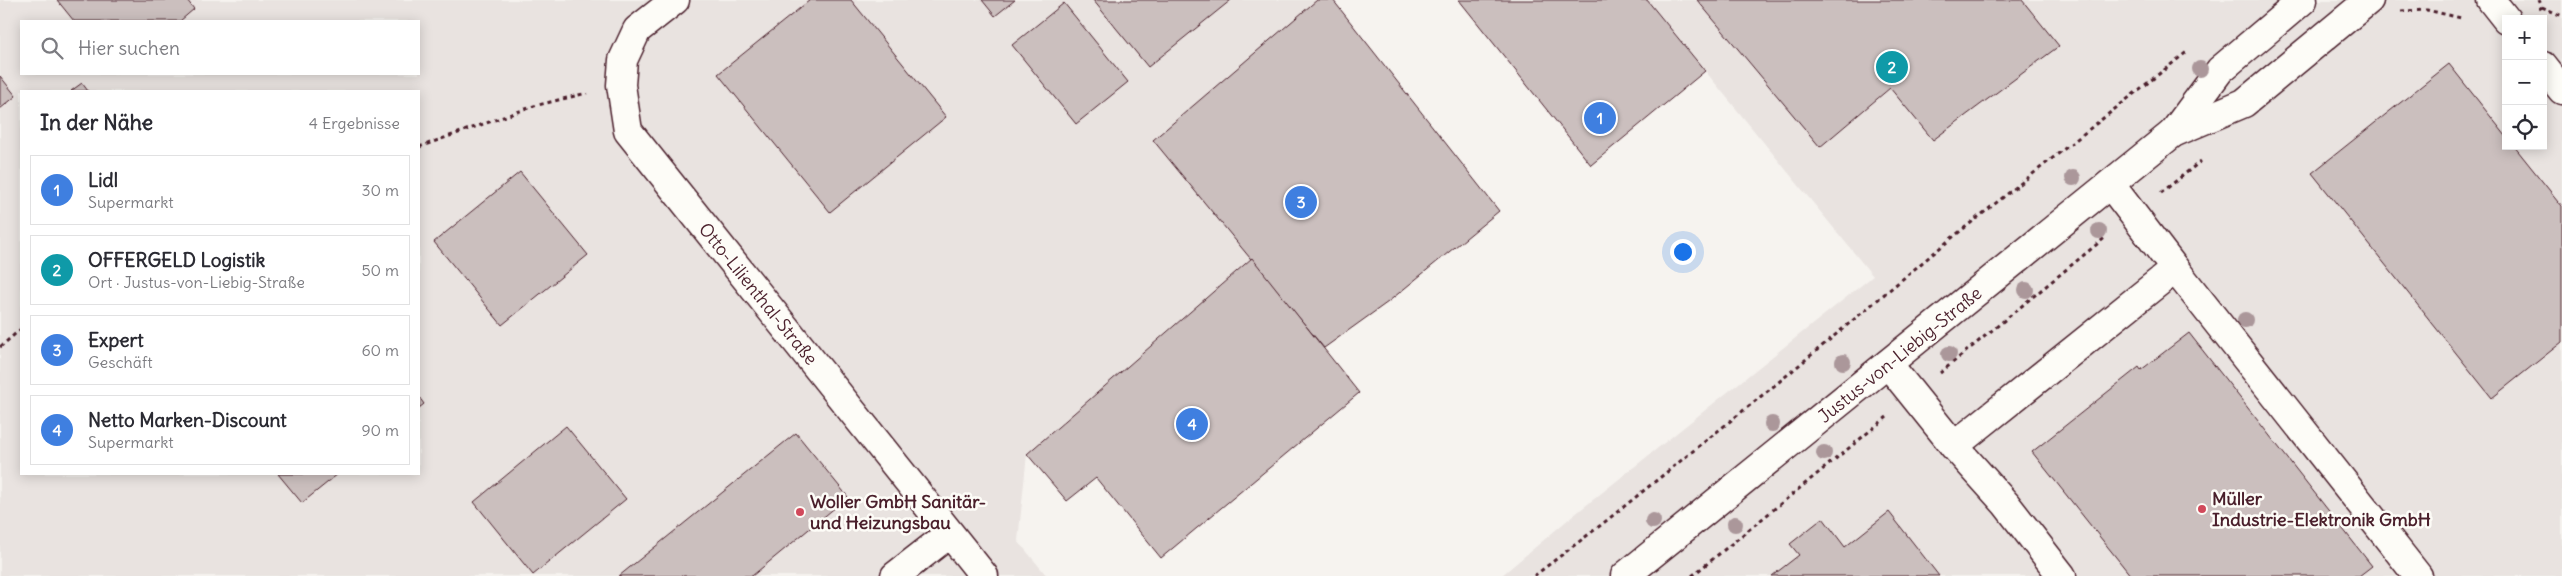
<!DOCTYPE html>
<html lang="de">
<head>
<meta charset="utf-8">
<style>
	:root { --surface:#fff; --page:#f2f2f3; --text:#2b2b33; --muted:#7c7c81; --line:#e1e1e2; --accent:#0b8043 }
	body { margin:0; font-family:Delius,sans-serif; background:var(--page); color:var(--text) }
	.controls { position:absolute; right:15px; top:15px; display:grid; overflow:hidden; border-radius:0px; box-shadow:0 2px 12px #0003 }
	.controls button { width:45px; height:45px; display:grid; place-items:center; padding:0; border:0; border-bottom:1px solid var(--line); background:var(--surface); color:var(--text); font:25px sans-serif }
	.you { position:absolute; left:1682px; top:251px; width:18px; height:18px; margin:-12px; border:4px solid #fff; border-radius:50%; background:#1a73e8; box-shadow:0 0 0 8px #1a73e833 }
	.badge { display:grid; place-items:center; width:32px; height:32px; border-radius:50%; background:var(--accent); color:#fff; font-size:16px; font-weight:700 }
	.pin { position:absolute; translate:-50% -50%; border:2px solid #fff; box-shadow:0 1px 5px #0006 }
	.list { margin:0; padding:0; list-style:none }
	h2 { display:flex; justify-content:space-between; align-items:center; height:65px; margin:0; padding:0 20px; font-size:21px }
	h2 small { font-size:16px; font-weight:400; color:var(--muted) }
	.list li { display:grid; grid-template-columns:32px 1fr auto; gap:15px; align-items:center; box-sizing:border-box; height:70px; margin:0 10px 10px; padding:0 10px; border:1px solid var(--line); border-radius:0px }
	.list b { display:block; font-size:19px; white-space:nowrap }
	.list p { margin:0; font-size:16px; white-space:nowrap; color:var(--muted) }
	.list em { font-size:16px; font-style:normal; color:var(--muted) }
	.icon { flex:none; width:28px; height:28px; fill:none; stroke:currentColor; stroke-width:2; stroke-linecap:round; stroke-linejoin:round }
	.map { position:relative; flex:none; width:2562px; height:576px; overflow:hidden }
	.search { position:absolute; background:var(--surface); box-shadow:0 2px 12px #0003; left:20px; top:20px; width:400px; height:55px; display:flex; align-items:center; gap:12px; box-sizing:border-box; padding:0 18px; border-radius:0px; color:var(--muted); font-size:19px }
	.panel { position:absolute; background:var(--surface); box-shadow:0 2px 12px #0003; left:20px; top:90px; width:400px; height:385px; border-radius:0px }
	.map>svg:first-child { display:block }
</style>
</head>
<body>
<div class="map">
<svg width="2562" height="576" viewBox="0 0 2562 576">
	<rect width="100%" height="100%" fill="#f6f3ef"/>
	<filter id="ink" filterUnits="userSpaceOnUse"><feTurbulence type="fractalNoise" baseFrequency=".02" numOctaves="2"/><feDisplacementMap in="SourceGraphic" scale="10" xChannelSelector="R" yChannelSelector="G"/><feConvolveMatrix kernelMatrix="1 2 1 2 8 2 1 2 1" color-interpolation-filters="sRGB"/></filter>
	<g filter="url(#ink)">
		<g fill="#e9e3e0" fill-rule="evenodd">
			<path d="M 0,0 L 1317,0 L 1252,258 L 1027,454 L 1018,541 L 1047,576 L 0,576 ZM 21,21 L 419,21 L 419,74 L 21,74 ZM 21,91 L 419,91 L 419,474 L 21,474 Z"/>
			<path d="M 1647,0 L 1697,0 L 1820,147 L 1890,88 L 1933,140 L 2059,46 L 2022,0 L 2562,0 L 2562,576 L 1501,576 L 1564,523 L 1873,276 ZM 2506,19 L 2543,19 L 2543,146 L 2506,146 Z"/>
		</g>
		<g fill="#cbbfbe" stroke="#4a1f2b">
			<path d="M 57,0 L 187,0 L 194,9 L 180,21 L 74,21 Z"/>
			<path d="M 810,0 L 851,0 L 946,117 L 830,212 L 718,74 Z"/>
			<path d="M 982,0 L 1015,0 L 995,16 Z"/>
			<path d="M 1093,0 L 1231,0 L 1148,67 Z"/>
			<path d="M 1317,0 L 1333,0 L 1499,211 L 1388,302 L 1324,348 L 1153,140 Z"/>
			<path d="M 1459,0 L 1647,0 L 1705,71 L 1591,165 Z"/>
			<path d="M 1697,0 L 2022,0 L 2059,46 L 1933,140 L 1890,88 L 1820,147 Z"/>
			<path d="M 1064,3 L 1128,82 L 1076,124 L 1012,45 Z"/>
			<path d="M 2449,64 L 2506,136 L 2506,146 L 2514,146 L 2562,206 L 2562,342 L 2492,398 L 2312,173 Z"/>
			<path d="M 0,76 L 16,96 L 0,109 Z"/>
			<path d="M 82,83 L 88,91 L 71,91 Z"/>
			<path d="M 520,172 L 588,255 L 502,325 L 434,242 Z"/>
			<path d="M 1252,258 L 1359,393 L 1161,558 L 1096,478 L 1067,501 L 1027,454 Z"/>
			<path d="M 2189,333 L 2372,566 L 2359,576 L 2131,576 L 2032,452 L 2139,367 L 2141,370 Z"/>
			<path d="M 419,397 L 424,404 L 419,408 Z"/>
			<path d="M 566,426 L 626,499 L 533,575 L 474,502 Z"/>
			<path d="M 796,433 L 848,497 L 752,576 L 619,576 Z"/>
			<path d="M 278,474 L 338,474 L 302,503 Z"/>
			<path d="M 1889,512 L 1939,576 L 1772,576 L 1799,555 L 1790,544 L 1823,518 L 1845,547 Z"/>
		</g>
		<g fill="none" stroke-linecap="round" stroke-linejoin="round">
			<g stroke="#4a1f2b" stroke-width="31">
				<g id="minor">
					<path d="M 675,0 L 637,30 L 623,60 L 621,85 L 628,131 L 984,576"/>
					<path d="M 2491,0 L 2506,19"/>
					<path d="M 2543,66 L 2562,90"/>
					<path d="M 2175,269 L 2418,576"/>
					<path d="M 1888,364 L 1954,446 L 2175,269 L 2110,184"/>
					<path d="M 1954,446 L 2006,504 L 2062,576"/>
					<path d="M 895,576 L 949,534"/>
				</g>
			</g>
			<g stroke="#4a1f2b" stroke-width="31">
				<g id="major">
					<path d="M 2173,133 L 2244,103 L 2369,0"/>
					<path d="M 1625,576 L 2173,133 L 2220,70 L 2303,0"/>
				</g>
			</g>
			<g stroke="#4a1f2b" stroke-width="3" stroke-dasharray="4 4" stroke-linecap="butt">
				<path d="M 2542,7 L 2562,16"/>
				<path d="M 2539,9 L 2542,7 L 2539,0"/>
				<path d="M 2401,11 L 2427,10 L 2461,18"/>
				<path d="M 419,147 L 534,106 L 587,93"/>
				<path d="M 2161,193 L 2201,161"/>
				<path d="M 0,347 L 21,329"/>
				<path d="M 1940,373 L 2107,236"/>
				<path d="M 1534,576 L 1601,525 L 1780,381 L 1953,237 L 2188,51"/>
				<path d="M 1692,576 L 1887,417"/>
			</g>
			<use href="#minor" stroke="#fdfcf7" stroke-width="28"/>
			<use href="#major" stroke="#fdfcf7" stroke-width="28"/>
		</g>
		<g fill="#ab979a">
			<circle cx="2200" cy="69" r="8"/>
			<circle cx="2073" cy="178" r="8"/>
			<circle cx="2099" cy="231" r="8"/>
			<circle cx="2026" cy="290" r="8"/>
			<circle cx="2245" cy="320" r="8"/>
			<circle cx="1949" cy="354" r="8"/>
			<circle cx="1843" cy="362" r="8"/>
			<circle cx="1772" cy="424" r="8"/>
			<circle cx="1824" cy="453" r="8"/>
			<circle cx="1653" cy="521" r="8"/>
			<circle cx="1735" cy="524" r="8"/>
		</g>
	</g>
	<g fill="#d1495b" stroke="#fdfcf7" stroke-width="2">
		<circle cx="2202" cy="509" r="5"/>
		<circle cx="800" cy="512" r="5"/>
	</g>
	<g text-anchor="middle" stroke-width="5" stroke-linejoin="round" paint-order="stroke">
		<g font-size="18" fill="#4a1f2b" stroke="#fdfcf7">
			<text transform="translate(758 294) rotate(51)" y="6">Otto-Lilienthal-Straße</text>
			<text transform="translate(1900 355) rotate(-39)" y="6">Justus-von-Liebig-Straße</text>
		</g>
		<g font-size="18" font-weight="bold" fill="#4a1f2b" stroke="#fdfcf7" text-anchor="start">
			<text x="2212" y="505">Müller<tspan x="2212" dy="21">Industrie-Elektronik GmbH</tspan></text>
			<text x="810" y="508">Woller GmbH Sanitär-<tspan x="810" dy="21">und Heizungsbau</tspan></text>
		</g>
	</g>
</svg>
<div class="controls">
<button>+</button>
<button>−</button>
<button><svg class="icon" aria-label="locate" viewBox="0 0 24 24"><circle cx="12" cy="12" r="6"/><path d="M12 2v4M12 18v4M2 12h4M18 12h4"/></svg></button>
</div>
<div class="you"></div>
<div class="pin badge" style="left:1600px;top:118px;background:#3f7fe0">1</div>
<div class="pin badge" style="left:1892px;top:67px;background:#0f9aa8">2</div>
<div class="pin badge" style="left:1301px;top:202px;background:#3f7fe0">3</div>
<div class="pin badge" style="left:1192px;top:424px;background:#3f7fe0">4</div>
<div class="search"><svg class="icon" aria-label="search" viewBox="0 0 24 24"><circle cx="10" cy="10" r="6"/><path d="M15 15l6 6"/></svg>Hier suchen</div>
<section class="panel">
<h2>In der Nähe<small>4 Ergebnisse</small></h2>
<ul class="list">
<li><span class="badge" style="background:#3f7fe0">1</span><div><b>Lidl</b><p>Supermarkt</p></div><em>30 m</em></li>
<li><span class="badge" style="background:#0f9aa8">2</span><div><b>OFFERGELD Logistik</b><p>Ort · Justus-von-Liebig-Straße</p></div><em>50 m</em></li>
<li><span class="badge" style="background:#3f7fe0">3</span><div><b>Expert</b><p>Geschäft</p></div><em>60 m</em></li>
<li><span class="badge" style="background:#3f7fe0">4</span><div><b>Netto Marken-Discount</b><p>Supermarkt</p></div><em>90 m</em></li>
</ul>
</section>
</div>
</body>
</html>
